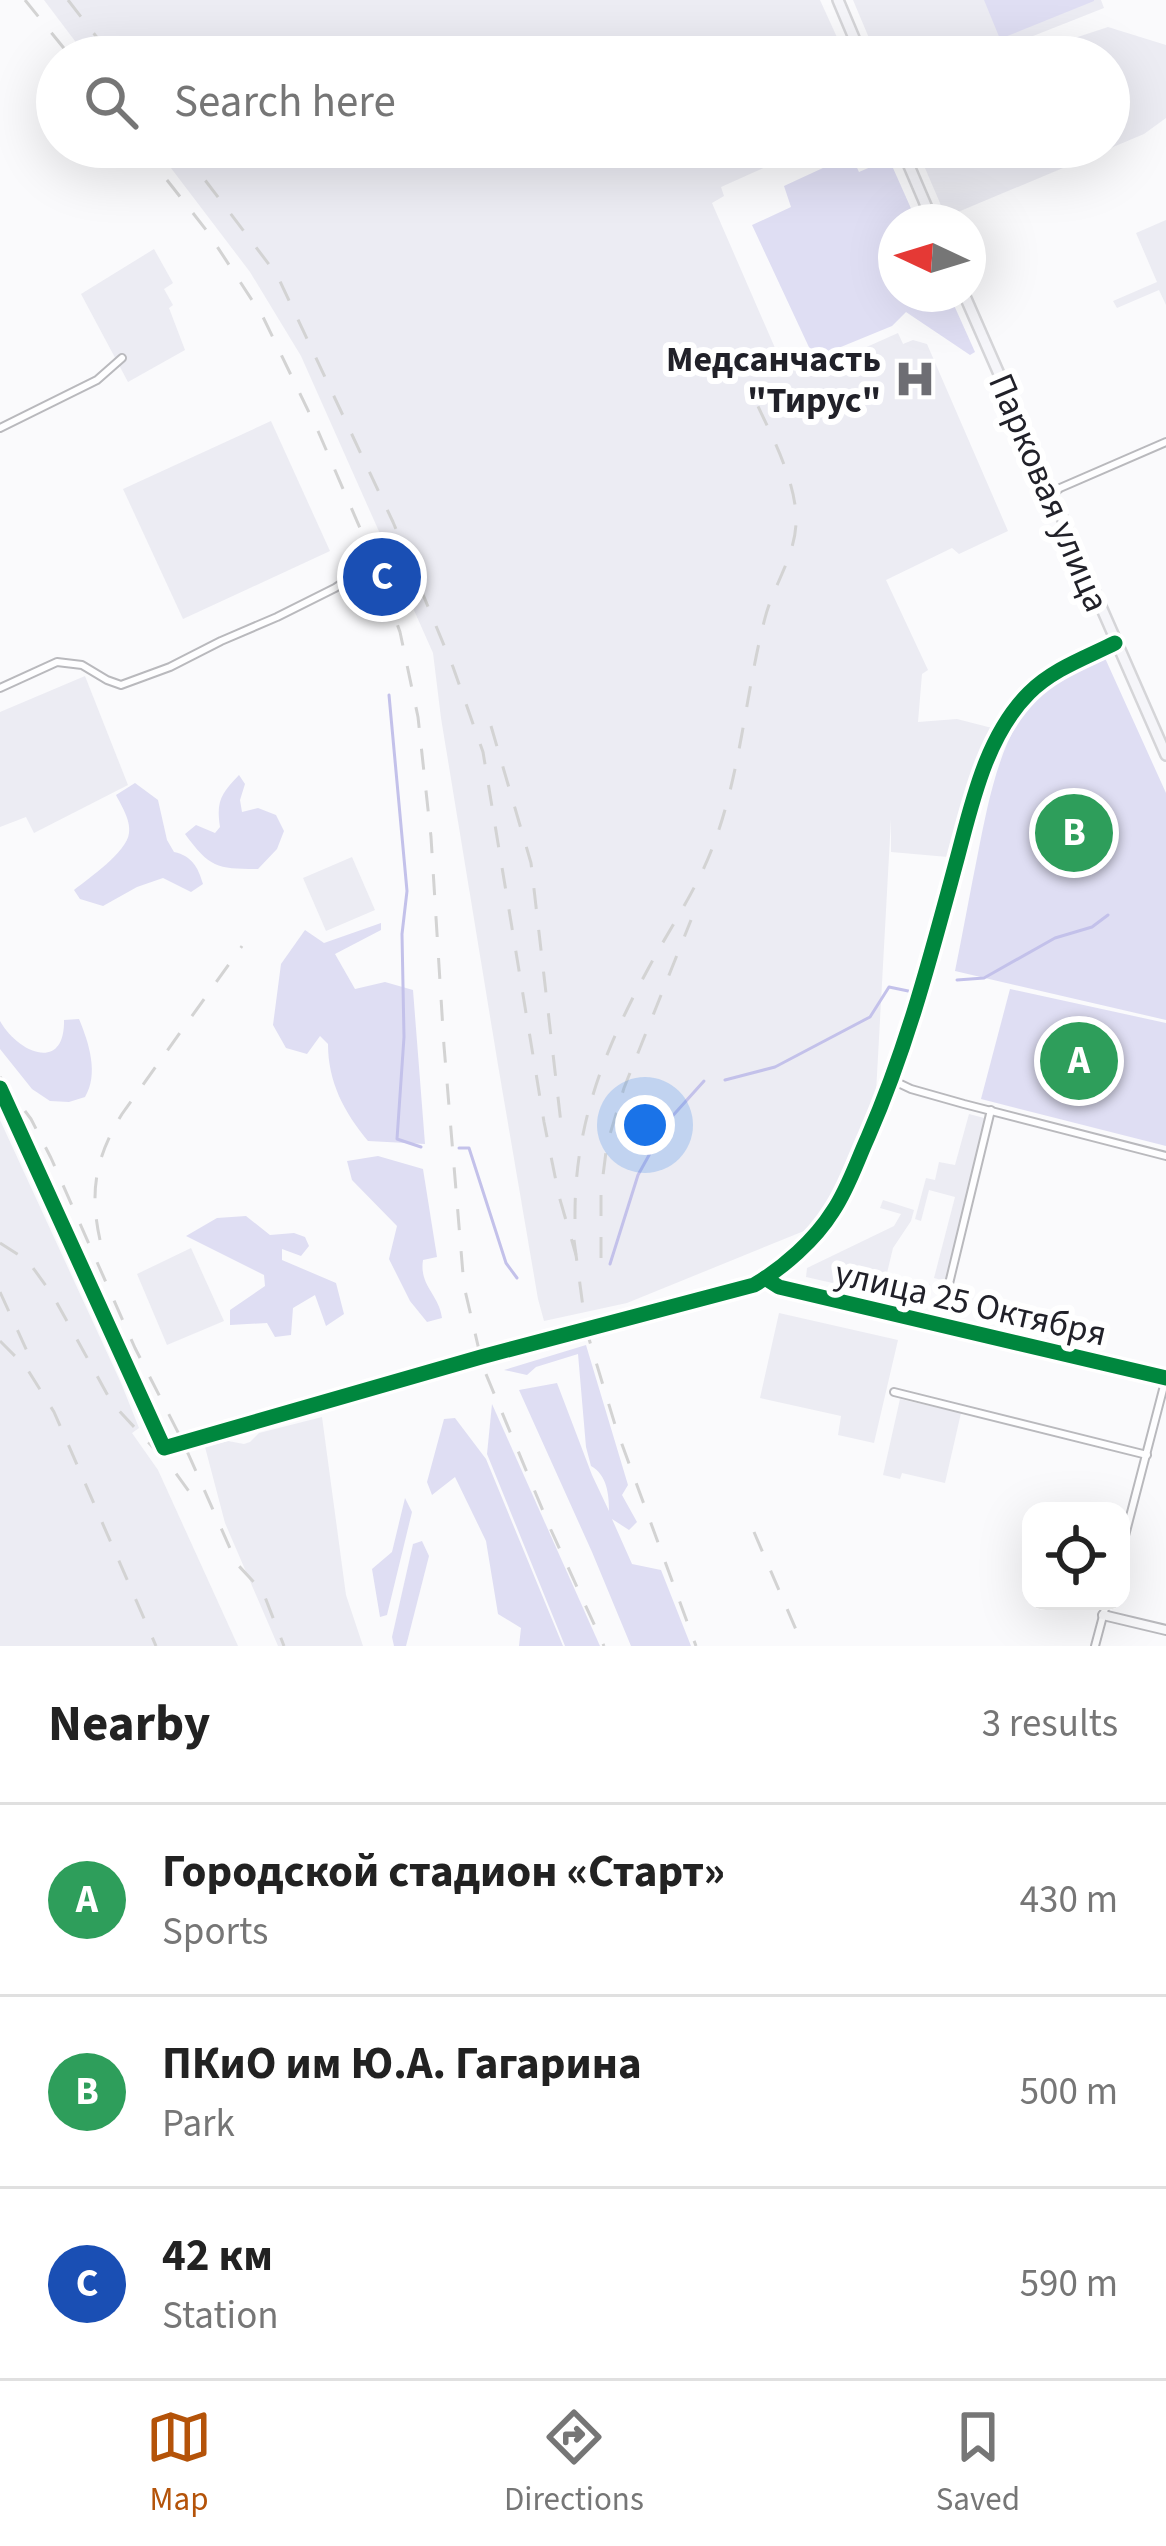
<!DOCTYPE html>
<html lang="en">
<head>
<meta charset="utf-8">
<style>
	:root { --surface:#fff; --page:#f6f6f6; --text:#222; --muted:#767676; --line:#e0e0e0; --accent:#b45309 }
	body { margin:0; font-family:"Source Sans 3",sans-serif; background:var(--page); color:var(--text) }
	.controls { position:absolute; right:36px; bottom:36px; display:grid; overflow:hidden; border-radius:24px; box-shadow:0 12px 48px #0002 }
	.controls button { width:108px; height:108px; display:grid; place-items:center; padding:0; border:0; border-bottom:3px solid var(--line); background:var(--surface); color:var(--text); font:60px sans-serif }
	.compass { position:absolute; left:878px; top:204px; width:108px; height:108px; border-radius:50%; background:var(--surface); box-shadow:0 12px 48px #0002; rotate:274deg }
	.you { position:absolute; left:645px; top:1125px; width:42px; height:42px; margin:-30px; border:9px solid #fff; border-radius:50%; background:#1a73e8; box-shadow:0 0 0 18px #1a73e833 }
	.badge { display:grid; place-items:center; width:78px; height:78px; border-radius:50%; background:var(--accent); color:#fff; font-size:39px; font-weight:700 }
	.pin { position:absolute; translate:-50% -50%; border:6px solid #fff; box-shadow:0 3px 12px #0006 }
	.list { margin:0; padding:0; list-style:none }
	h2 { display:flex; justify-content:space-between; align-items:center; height:156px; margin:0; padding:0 48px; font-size:51px }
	h2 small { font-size:39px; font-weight:400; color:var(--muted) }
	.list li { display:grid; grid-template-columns:78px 1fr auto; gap:36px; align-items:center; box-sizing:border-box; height:192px; padding:0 48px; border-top:3px solid var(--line) }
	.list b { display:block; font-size:45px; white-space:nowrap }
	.list p { margin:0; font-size:39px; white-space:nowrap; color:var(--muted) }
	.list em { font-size:39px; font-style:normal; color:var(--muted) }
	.icon { flex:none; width:66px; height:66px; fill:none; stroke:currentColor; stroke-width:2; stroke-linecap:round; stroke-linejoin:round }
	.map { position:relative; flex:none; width:1166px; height:1646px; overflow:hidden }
	.search { position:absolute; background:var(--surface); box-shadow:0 12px 48px #0002; left:36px; right:36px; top:36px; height:132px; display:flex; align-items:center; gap:30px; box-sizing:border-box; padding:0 42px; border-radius:66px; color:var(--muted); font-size:45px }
	.sheet { height:732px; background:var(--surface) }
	nav { display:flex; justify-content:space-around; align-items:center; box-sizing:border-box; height:168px; border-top:3px solid var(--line); background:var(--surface); font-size:33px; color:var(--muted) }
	nav a { display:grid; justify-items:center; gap:6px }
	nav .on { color:var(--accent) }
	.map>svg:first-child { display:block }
</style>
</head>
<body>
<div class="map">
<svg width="1166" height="1646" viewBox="0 0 1166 1646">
	<rect width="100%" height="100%" fill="#fafafc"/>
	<g fill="#ececf3">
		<path d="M 44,0 L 820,0 L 846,57 L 87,57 Z"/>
		<path d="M 853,0 L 1101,0 L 1104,8 L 1000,49 L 1002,57 L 877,57 Z"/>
		<path d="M 1108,27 L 1166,45 L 1166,118 L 1144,134 L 946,217 L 916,147 L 1109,147 L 1109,57 L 1017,57 Z"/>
		<path d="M 155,147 L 810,147 L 721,187 L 724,196 L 712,203 L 785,371 L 801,365 L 806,374 L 898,333 L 903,344 L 913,340 L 927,344 L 1008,531 L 959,554 L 952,548 L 886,580 L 928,670 L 922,674 L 918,722 L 957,719 L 996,729 L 948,857 L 891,852 L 891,819 L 876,1093 L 824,1212 L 804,1231 L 627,1303 L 544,1321 L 538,1299 L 498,1065 L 441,718 L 433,653 L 301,356 L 250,272 Z"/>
		<path d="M 1166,220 L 1166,305 L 1159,290 L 1117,308 L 1113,301 L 1157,282 L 1136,233 Z"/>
		<path d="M 154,249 L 173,283 L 164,289 L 173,305 L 169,308 L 185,350 L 128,382 L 81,294 Z"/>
		<path d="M 271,421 L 330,551 L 183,619 L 123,489 Z"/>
		<path d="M 85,676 L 128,785 L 34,833 L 26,817 L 0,827 L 0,712 Z"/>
		<path d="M 352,857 L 375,910 L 326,931 L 303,878 Z"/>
		<path d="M 969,1114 L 988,1119 L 945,1281 L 934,1278 L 955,1197 L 929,1190 L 921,1221 L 915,1219 L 926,1178 L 935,1180 L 939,1162 L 955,1165 Z"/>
		<path d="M 0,1120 L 121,1383 L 139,1428 L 132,1433 L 158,1470 L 238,1646 L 0,1646 Z"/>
		<path d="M 883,1200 L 914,1210 L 911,1221 L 893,1248 L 887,1273 L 930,1284 L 926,1304 L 806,1277 L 807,1268 L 894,1226 L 901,1214 L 880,1208 Z"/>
		<path d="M 191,1248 L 224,1321 L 167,1345 L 137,1274 Z"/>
		<path d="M 779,1313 L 898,1340 L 874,1443 L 838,1435 L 841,1416 L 760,1398 Z"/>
		<path d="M 900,1399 L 961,1413 L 945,1483 L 902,1473 L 900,1479 L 883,1475 Z"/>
		<path d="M 322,1417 L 346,1595 L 363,1646 L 278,1646 L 225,1523 L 205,1447 L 228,1441 L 244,1444 L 250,1442 L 259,1433 Z"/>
	</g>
	<g fill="#dfdef3">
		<path d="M 984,0 L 1094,0 L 1094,1 L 1000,39 Z"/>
		<path d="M 851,155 L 859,172 L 889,159 L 917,222 L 896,222 L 896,294 L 949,294 L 975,352 L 970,355 L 906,312 L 892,326 L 814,358 L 752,225 L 791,207 L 784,186 Z"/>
		<path d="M 1105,658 L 1166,793 L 1166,1020 L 955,971 C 963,932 970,892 978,853 C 994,773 1011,677 1105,658 Z"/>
		<path d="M 239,775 L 245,784 L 240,800 L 242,812 L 258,808 L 276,815 L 284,831 L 277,849 L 258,869 C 217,869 210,868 185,834 L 196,825 L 215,833 L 220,827 C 216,801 221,794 239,775 Z"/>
		<path d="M 135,783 L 158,800 L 167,840 L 174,852 C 192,856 198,867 203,884 L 191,892 L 163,878 L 137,887 L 103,906 L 80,899 L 74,890 C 89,878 127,852 129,833 C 131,820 121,805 116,795 Z"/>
		<path d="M 381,923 L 381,930 L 335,954 L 355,989 L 385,982 L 413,990 L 425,1144 L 368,1141 C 344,1112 328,1082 328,1044 L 320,1036 L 307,1054 L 286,1048 L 273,1025 L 281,964 L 305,930 L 324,943 Z"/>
		<path d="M 1010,989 L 1166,1023 L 1166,1146 L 981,1099 Z"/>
		<path d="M 79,1019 C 89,1043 99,1074 85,1097 L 69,1102 L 50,1101 L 32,1089 L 0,1049 L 0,1021 C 18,1053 65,1073 64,1020 Z"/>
		<path d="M 378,1156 L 423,1169 L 437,1257 L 423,1260 C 419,1286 439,1294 442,1318 L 427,1322 L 410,1301 L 389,1259 L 397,1226 L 352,1180 L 347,1161 Z"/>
		<path d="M 246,1216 L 270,1235 L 294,1233 L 305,1237 L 309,1246 L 301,1256 L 282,1249 L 282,1260 L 336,1283 L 344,1314 L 326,1326 L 315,1295 L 293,1308 L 291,1335 L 275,1337 L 267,1323 L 230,1325 L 230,1310 L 265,1286 L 264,1275 L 186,1236 L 217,1218 Z"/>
		<path d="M 586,1345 L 628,1485 L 622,1495 L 637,1522 L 629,1530 L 612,1519 L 632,1564 L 661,1570 L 691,1646 L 631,1646 L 592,1552 L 519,1390 L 557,1383 L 592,1475 L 609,1511 C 609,1494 607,1475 591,1466 L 586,1447 L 578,1354 L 536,1367 L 527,1375 L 504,1370 Z"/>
		<path d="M 492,1404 L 600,1646 L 565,1646 L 487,1454 Z"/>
		<path d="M 455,1418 L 486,1459 L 563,1646 L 519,1646 L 521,1628 L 498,1614 L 486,1541 L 455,1477 L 432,1495 L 427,1482 L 444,1419 Z"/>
		<path d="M 405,1498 L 412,1512 L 387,1615 L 380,1617 L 372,1569 L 392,1552 Z"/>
		<path d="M 422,1541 L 429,1556 L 406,1646 L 394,1646 L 392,1637 L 413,1544 Z"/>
	</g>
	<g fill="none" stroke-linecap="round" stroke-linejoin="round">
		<g stroke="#c3c1ea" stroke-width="3">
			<path d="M 389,695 L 407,891 L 402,934 L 404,1037 L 397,1139 L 421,1147"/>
			<path d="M 957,980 L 984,978 L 1055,938 L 1092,927 L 1108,915"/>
			<path d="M 725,1080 L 775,1067 L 870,1017 L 889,987 L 913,992"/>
			<path d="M 459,1148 L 469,1148 L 506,1263 L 517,1278"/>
			<path d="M 610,1264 L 638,1175 L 668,1121 L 704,1081"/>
		</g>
		<g stroke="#b9b9bd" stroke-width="10">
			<g id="minor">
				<path d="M 0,428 L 97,380 L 122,358"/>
				<path d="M 1051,495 L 1060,488 L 1166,442"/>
				<path d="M 0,688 L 57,662 L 82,665 L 107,680 L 121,685 L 170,667 L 221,641 L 277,617 L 335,588 L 359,572"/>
				<path d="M 892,1080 L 911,1089 L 964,1104 L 1166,1156"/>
				<path d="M 765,1278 L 779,1287 L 1166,1378"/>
				<path d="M 939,1325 L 991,1110"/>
				<path d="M 894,1392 L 1147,1455"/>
				<path d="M 1121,1551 L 1166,1378"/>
				<path d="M 1095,1646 L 1107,1601"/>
			</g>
		</g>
		<g stroke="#b9b9bd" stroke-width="12">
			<path id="tertiary" d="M 0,1088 L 164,1448 L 481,1357 L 754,1285 C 783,1268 815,1240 833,1211 C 848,1189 857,1161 868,1137 C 908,1045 931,955 957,859 C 972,803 986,736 1029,693 C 1053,669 1085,658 1115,643"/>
		</g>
		<g stroke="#b9b9bd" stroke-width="12">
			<path id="secondary" d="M 1103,1615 L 1166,1630"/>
		</g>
		<g stroke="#d5d5d8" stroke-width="14">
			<g id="primary">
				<path d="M 838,0 L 862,57"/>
				<path d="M 901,147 L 933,222"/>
				<path d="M 964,294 L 1166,755"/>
			</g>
		</g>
		<use href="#minor" stroke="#fefeff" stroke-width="6"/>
		<use href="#tertiary" stroke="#fefeff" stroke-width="8"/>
		<use href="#secondary" stroke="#f9f9fb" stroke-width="8"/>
		<use href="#primary" stroke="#f5f5f9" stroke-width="9"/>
		<g stroke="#d3d3d3" stroke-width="3" stroke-dasharray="21 21" stroke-linecap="butt">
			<path d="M 25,0 L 71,57"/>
			<path d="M 68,0 L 112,57"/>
			<path d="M 141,147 L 207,231 L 263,317 L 318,431 L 376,565 L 400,632 L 418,717 L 431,837 L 444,1046 L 464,1286 L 483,1367 L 551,1530 L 604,1646"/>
			<path d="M 180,147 L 277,275 L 393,522 L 453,667 L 483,752 L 544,1122 L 559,1196 L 576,1255"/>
			<path d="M 491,726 L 531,863 L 562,1132"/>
			<path d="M 0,1077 L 31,1119 L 51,1158 L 135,1348 L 183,1442 L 237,1564 L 263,1592 L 284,1646"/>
			<path d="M 575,1219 C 574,1126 604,1050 648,969 C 665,937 685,907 701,874 C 740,794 743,702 765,618 C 774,583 798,553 796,515 C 794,474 766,425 749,387"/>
			<path d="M 100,1240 C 89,1190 96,1157 122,1114 L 242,946"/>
			<path d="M 574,1240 L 586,1329 L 616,1428 L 696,1646"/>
			<path d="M 0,1243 L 28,1261 L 52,1294 L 112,1403 L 172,1468 L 198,1504"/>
			<path d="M 601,1258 L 601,1191 L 607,1144 L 624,1088 L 691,920"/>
			<path d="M 0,1292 L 32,1362"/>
			<path d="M 0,1341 L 26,1367 L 54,1412 L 156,1646"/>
			<path d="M 754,1532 L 803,1646"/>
		</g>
		<g stroke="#fff" stroke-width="22">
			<g id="cycleway">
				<path d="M 0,1088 L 164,1448 L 481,1357 L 754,1285 C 783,1268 815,1240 833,1211 C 848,1189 857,1161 868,1137 C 908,1045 931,955 957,859 C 972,803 986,736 1029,693 C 1053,669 1085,658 1115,643"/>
				<path d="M 765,1278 L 779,1287 L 1166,1378"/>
			</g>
		</g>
		<use href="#cycleway" stroke="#00873e" stroke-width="15"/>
	</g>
	<defs>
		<g id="hospital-bare" transform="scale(3.24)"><path d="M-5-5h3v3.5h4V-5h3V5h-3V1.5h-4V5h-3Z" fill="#6d6d73" stroke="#fff" stroke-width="2.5" paint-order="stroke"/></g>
	</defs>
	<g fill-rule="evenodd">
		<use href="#hospital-bare" x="915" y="379"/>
	</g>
	<g text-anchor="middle" stroke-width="12" stroke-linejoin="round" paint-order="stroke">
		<g font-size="36" font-weight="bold" fill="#212129" stroke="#fff" text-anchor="end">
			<text x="881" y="371">Медсанчасть<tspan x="881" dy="41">"Тирус"</tspan></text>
		</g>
		<g font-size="36" fill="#212129" stroke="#fff">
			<text transform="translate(1050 492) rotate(67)" y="13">Парковая улица</text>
			<text transform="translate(971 1302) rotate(13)" y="13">улица 25 Октября</text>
		</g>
	</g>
</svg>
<div class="controls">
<button><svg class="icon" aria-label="locate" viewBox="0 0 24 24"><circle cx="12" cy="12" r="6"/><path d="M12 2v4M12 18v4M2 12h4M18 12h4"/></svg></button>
</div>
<svg class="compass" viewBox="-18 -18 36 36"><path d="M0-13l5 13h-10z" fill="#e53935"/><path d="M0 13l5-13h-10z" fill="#767676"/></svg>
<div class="you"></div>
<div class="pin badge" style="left:1079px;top:1061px;background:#2e9e5b">A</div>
<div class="pin badge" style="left:1074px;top:833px;background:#2e9e5b">B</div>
<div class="pin badge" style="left:382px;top:577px;background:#1a4fb4">C</div>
<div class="search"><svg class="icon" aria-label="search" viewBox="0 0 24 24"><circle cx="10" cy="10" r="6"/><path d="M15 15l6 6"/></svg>Search here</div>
</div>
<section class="sheet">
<h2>Nearby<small>3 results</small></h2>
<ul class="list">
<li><span class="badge" style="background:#2e9e5b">A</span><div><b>Городской стадион «Старт»</b><p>Sports</p></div><em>430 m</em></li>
<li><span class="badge" style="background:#2e9e5b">B</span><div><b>ПКиО им Ю.А. Гагарина</b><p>Park</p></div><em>500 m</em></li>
<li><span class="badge" style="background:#1a4fb4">C</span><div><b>42 км</b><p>Station</p></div><em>590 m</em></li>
</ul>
</section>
<nav>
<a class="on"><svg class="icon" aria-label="map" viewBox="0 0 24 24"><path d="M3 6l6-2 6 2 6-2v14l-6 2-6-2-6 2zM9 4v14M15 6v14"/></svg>Map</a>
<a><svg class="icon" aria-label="directions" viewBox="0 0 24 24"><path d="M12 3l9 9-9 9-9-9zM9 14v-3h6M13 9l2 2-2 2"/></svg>Directions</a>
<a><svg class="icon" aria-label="saved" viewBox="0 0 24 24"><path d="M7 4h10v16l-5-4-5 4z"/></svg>Saved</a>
</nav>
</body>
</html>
